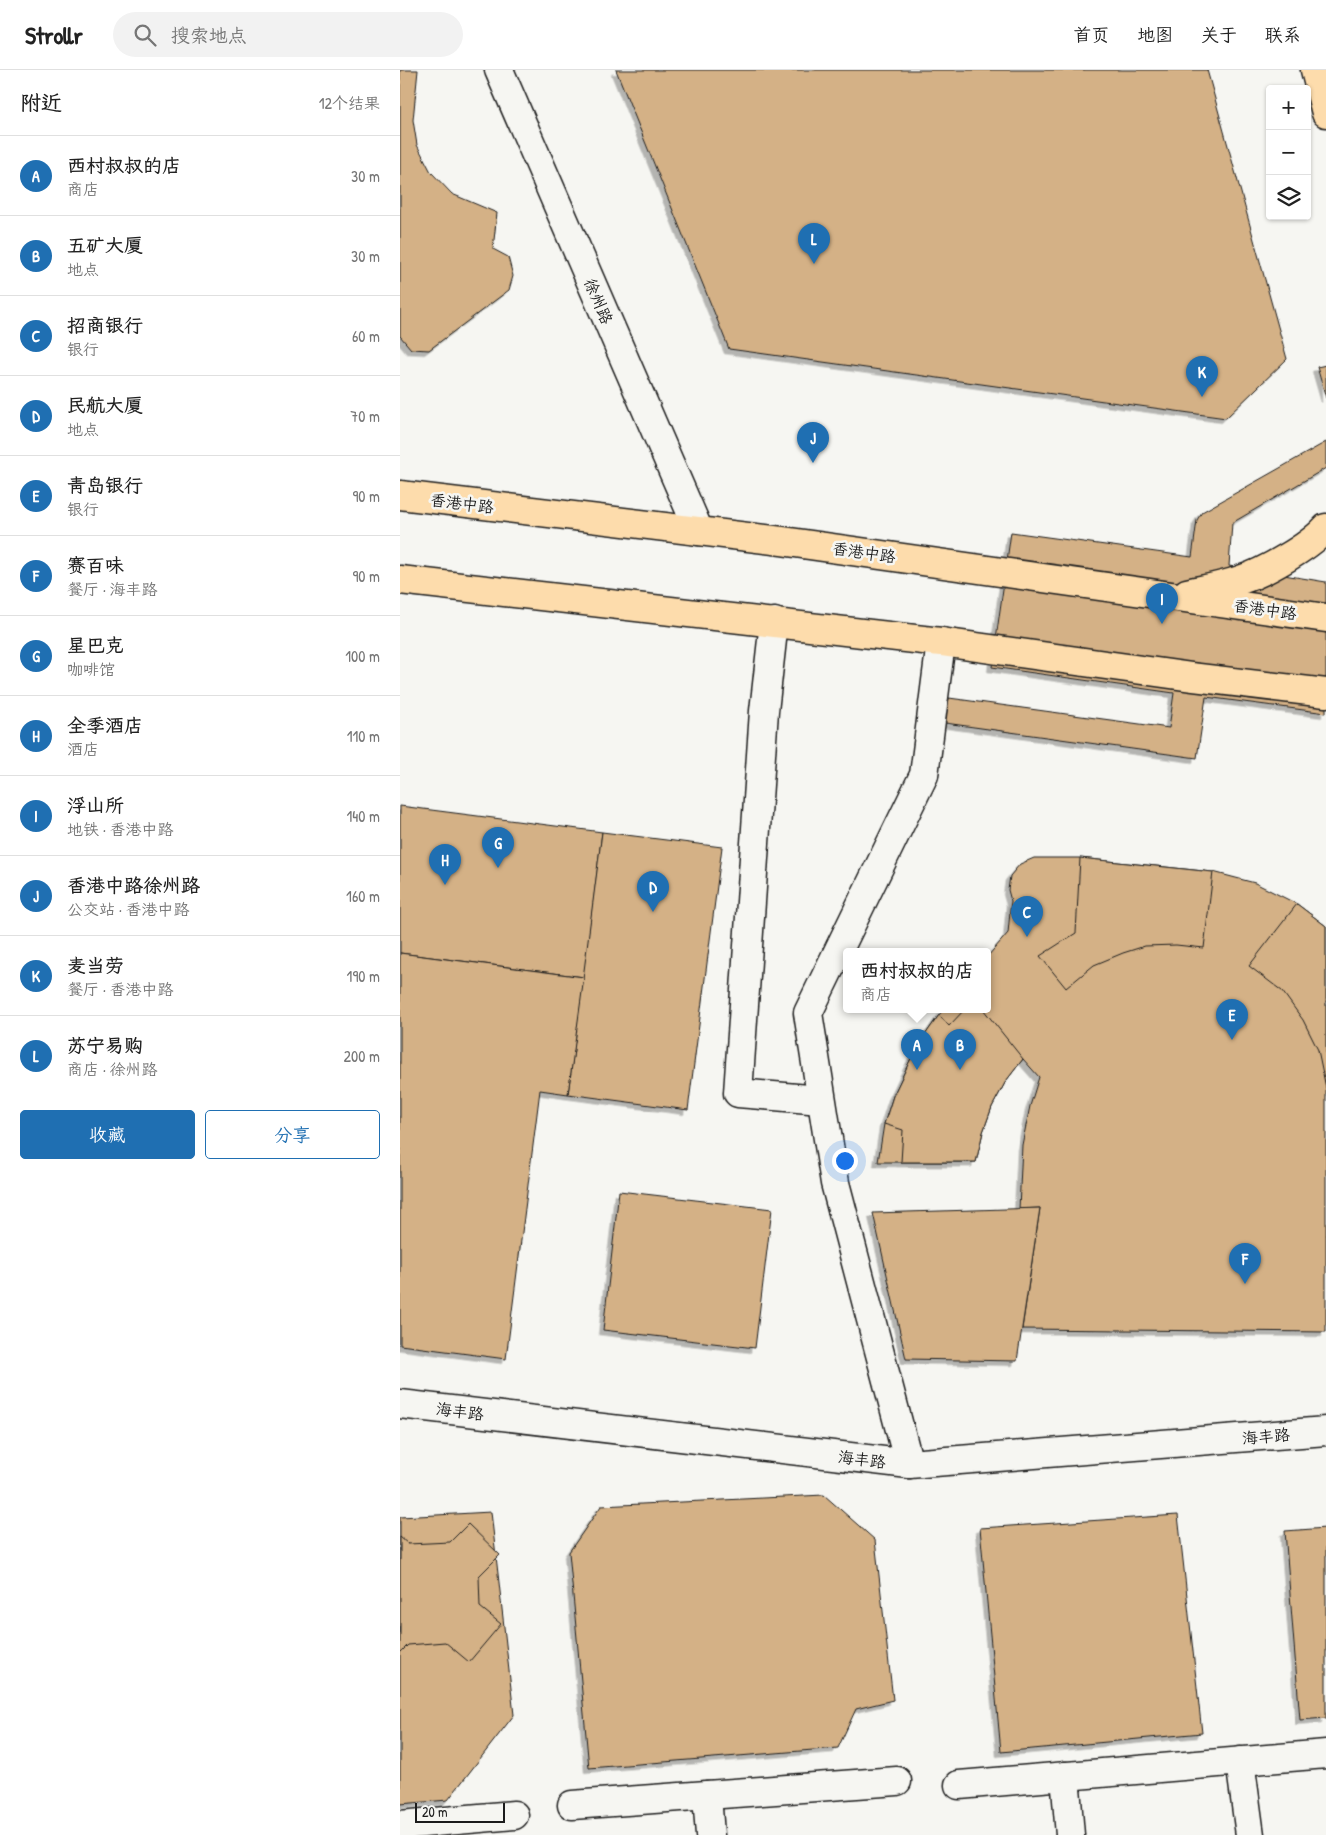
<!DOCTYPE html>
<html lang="zh">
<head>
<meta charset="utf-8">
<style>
	:root { --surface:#fff; --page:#f2f2f2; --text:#222; --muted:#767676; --line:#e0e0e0; --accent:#1f6fb2 }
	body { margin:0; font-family:"Patrick Hand","LXGW WenKai TC",sans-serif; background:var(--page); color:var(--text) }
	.controls { position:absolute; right:15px; top:15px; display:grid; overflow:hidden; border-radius:5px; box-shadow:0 1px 4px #0004 }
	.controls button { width:45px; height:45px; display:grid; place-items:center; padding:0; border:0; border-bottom:1px solid var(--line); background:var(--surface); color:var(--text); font:25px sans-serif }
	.scale { position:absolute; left:15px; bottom:12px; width:90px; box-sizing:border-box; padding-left:5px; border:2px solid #1c1c1c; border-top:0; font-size:14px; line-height:18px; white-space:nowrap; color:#1c1c1c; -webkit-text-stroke:4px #f6f6f2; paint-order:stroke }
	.you { position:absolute; left:444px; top:1090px; width:18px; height:18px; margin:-12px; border:4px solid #fff; border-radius:50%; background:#1a73e8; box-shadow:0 0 0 8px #1a73e833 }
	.badge { display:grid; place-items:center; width:32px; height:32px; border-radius:50%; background:var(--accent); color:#fff; font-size:16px; font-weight:700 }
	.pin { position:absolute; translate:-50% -41px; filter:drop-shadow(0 1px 2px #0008) }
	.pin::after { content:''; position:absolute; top:26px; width:18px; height:15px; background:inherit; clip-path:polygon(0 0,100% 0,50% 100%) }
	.popup { position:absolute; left:443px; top:878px; width:148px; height:65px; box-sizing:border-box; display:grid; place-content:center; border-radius:5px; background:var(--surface); filter:drop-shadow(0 1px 4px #0005); font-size:16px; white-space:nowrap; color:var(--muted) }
	.popup b { font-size:19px; color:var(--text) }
	.popup::after { content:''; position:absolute; left:50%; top:100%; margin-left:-10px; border:10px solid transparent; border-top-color:var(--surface) }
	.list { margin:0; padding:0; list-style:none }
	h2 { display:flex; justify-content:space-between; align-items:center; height:65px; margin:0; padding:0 20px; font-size:21px }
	h2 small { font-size:16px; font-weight:400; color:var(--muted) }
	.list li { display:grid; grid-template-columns:32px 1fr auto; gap:15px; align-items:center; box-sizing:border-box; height:80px; padding:0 20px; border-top:1px solid var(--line) }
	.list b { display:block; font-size:19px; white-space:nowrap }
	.list p { margin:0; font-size:16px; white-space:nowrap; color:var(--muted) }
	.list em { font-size:16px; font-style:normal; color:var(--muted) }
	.actions { display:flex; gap:10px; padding:15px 20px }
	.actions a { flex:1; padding:11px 0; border:1px solid var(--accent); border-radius:5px; text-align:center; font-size:18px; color:var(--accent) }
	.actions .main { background:var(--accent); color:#fff }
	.icon { flex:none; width:28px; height:28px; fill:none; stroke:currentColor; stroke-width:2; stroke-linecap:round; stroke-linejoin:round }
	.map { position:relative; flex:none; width:926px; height:1765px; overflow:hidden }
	header { display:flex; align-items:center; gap:30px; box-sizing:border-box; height:70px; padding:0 25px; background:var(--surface); border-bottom:1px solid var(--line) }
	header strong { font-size:24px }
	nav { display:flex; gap:28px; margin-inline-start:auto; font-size:18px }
	.search { width:350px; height:45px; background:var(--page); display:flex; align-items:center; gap:12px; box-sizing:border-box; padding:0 18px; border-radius:28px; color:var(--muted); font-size:19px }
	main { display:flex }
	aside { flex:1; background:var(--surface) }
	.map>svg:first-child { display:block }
</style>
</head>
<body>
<header>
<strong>Strollr</strong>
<div class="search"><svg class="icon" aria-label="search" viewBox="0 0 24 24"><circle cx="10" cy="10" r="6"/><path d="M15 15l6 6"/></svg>搜索地点</div>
<nav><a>首页</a><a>地图</a><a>关于</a><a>联系</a></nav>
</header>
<main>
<aside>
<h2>附近<small>12个结果</small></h2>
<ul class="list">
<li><span class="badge">A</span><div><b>西村叔叔的店</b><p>商店</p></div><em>30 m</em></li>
<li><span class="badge">B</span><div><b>五矿大厦</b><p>地点</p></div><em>30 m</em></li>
<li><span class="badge">C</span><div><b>招商银行</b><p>银行</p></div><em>60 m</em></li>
<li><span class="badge">D</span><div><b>民航大厦</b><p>地点</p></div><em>70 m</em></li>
<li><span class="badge">E</span><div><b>青岛银行</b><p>银行</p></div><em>90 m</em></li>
<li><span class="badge">F</span><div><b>赛百味</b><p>餐厅 · 海丰路</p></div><em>90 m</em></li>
<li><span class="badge">G</span><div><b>星巴克</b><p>咖啡馆</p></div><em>100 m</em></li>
<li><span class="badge">H</span><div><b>全季酒店</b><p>酒店</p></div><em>110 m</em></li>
<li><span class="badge">I</span><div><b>浮山所</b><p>地铁 · 香港中路</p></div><em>140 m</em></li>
<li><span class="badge">J</span><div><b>香港中路徐州路</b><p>公交站 · 香港中路</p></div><em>160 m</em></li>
<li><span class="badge">K</span><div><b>麦当劳</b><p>餐厅 · 香港中路</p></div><em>190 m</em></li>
<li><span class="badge">L</span><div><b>苏宁易购</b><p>商店 · 徐州路</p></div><em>200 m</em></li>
</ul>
<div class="actions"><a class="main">收藏</a><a>分享</a></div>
</aside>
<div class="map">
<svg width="926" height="1765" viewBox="0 0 926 1765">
	<defs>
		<filter id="shadow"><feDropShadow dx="-4.5" dy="4.5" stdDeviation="0" flood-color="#0004"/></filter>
	</defs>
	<rect width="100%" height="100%" fill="#f6f6f2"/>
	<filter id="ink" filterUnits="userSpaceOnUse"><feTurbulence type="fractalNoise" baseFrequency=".02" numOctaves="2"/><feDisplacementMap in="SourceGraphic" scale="10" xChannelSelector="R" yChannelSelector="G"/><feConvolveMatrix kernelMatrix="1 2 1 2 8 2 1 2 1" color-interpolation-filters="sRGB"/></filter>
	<g filter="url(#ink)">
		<g fill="#d4b186" stroke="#1c1c1c" filter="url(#shadow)">
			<path d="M 0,0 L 18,0 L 13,50 L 17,75 L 31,102 L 52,124 L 97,143 L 93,179 L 108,187 L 113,206 L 109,220 L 29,280 L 11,279 L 0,266 Z"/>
			<path d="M 216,0 L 807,0 L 887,289 L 826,348 L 329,279 Z"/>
			<path d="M 926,295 L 926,328 L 917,297 Z"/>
			<path d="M 926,372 L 926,398 L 832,453 L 829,496 L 926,512 L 926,643 L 806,627 L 797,688 L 545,653 L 549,628 L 769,658 L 774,623 L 592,597 L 611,462 L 792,487 L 797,450 L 802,442 Z"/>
			<path d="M 0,736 L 202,762 L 184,907 L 0,883 Z"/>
			<path d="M 202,762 L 322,777 L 288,1040 L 168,1024 Z"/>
			<path d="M 634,788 L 680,788 L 813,802 L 855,813 L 897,834 L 926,856 L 926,1262 L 622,1259 L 640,1138 L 619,1139 L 622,1075 L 630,1036 L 639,1007 L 623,989 L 606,1011 L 592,1037 L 583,1062 L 576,1092 L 478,1092 L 484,1054 L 493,1026 L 516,978 L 539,945 L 544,939 L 587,939 L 587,887 L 608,863 L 611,831 L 608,820 L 610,806 L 620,794 Z"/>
			<path d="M 680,788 L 813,802 L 804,878 L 776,875 L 745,876 L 723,883 L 694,895 L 666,918 L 640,886 L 676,863 Z"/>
			<path d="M 897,834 L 926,856 L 926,1018 L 918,980 L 903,950 L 882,921 L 849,896 Z"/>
			<path d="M 0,883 L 184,907 L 168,1024 L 140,1020 L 106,1289 L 0,1275 Z"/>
			<path d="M 565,939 L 583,939 L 623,989 L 606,1011 L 592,1037 L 583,1062 L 576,1092 L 501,1092 L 503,1060 L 484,1054 L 493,1026 L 516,978 L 539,945 L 549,956 Z"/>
			<path d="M 219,1121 L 372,1139 L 355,1278 L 203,1260 Z"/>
			<path d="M 640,1138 L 617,1291 L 506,1289 L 473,1143 Z"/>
			<path d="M 424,1425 L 475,1470 L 493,1630 L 456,1639 L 438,1678 L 189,1698 L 169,1482 L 201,1436 Z"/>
			<path d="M 91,1442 L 114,1645 L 48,1730 L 0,1734 L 0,1447 Z"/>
			<path d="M 778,1445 L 802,1663 L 601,1682 L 580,1458 Z"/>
			<path d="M 68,1454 L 100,1485 L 79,1506 L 80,1537 L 101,1554 L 69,1592 L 45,1572 L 8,1575 L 0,1583 L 0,1467 L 8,1474 L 50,1472 Z"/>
			<path d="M 926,1458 L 926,1648 L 900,1650 L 885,1461 Z"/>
		</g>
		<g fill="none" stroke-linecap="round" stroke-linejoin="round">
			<g stroke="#1c1c1c" stroke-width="31">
				<g id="minor">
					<path d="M 99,0 L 299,461"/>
					<path d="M 374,552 L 364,641 L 338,1023 L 421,1030"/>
					<path d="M 0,1334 L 509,1394 L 926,1361"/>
					<path d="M 509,1394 L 435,1113 L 408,943 L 524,705 L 541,572"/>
					<path d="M 840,1691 L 850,1765"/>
					<path d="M 665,1706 L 670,1765"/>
					<path d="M 559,1715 L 926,1684"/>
					<path d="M 307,1725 L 310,1765"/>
					<path d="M 172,1735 L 497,1711"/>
					<path d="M 0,1755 L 114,1745"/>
				</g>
			</g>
			<g stroke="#1c1c1c" stroke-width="31">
				<g id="major">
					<path d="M 915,0 L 926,43"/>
					<path d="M 0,425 L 382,471 L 926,548"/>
					<path d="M 0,510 L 541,572 L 792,607 L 926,623"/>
					<path d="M 787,523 C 805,519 823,516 840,510 C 864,503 910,476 926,458"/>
				</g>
			</g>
			<use href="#minor" stroke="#f6f6f2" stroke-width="28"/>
			<use href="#major" stroke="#fddcac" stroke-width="28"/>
		</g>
	</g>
	<g text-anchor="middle" stroke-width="5" stroke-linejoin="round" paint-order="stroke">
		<g font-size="16" fill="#1c1c1c" stroke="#f6f6f2">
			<text transform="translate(199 231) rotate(67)" y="6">徐州路</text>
			<text transform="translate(62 433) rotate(7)" y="6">香港中路</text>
			<text transform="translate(464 482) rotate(8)" y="6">香港中路</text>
			<text transform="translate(865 539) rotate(8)" y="6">香港中路</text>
			<text transform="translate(60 1341) rotate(7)" y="6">海丰路</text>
			<text transform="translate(866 1366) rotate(-5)" y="6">海丰路</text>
			<text transform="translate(462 1389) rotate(7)" y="6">海丰路</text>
		</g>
	</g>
</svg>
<div class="controls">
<button>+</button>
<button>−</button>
<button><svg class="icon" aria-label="layers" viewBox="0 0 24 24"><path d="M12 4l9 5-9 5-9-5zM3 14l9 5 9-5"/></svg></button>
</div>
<div class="scale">20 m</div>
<div class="you"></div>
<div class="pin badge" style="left:517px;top:1000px">A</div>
<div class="popup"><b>西村叔叔的店</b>商店</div>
<div class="pin badge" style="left:560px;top:1000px">B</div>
<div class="pin badge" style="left:627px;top:867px">C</div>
<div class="pin badge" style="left:253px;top:842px">D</div>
<div class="pin badge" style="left:832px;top:970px">E</div>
<div class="pin badge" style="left:845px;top:1214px">F</div>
<div class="pin badge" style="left:98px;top:798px">G</div>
<div class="pin badge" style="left:45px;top:815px">H</div>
<div class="pin badge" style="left:762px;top:554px">I</div>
<div class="pin badge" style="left:413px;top:393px">J</div>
<div class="pin badge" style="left:802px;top:327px">K</div>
<div class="pin badge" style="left:414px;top:194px">L</div>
</div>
</main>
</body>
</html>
